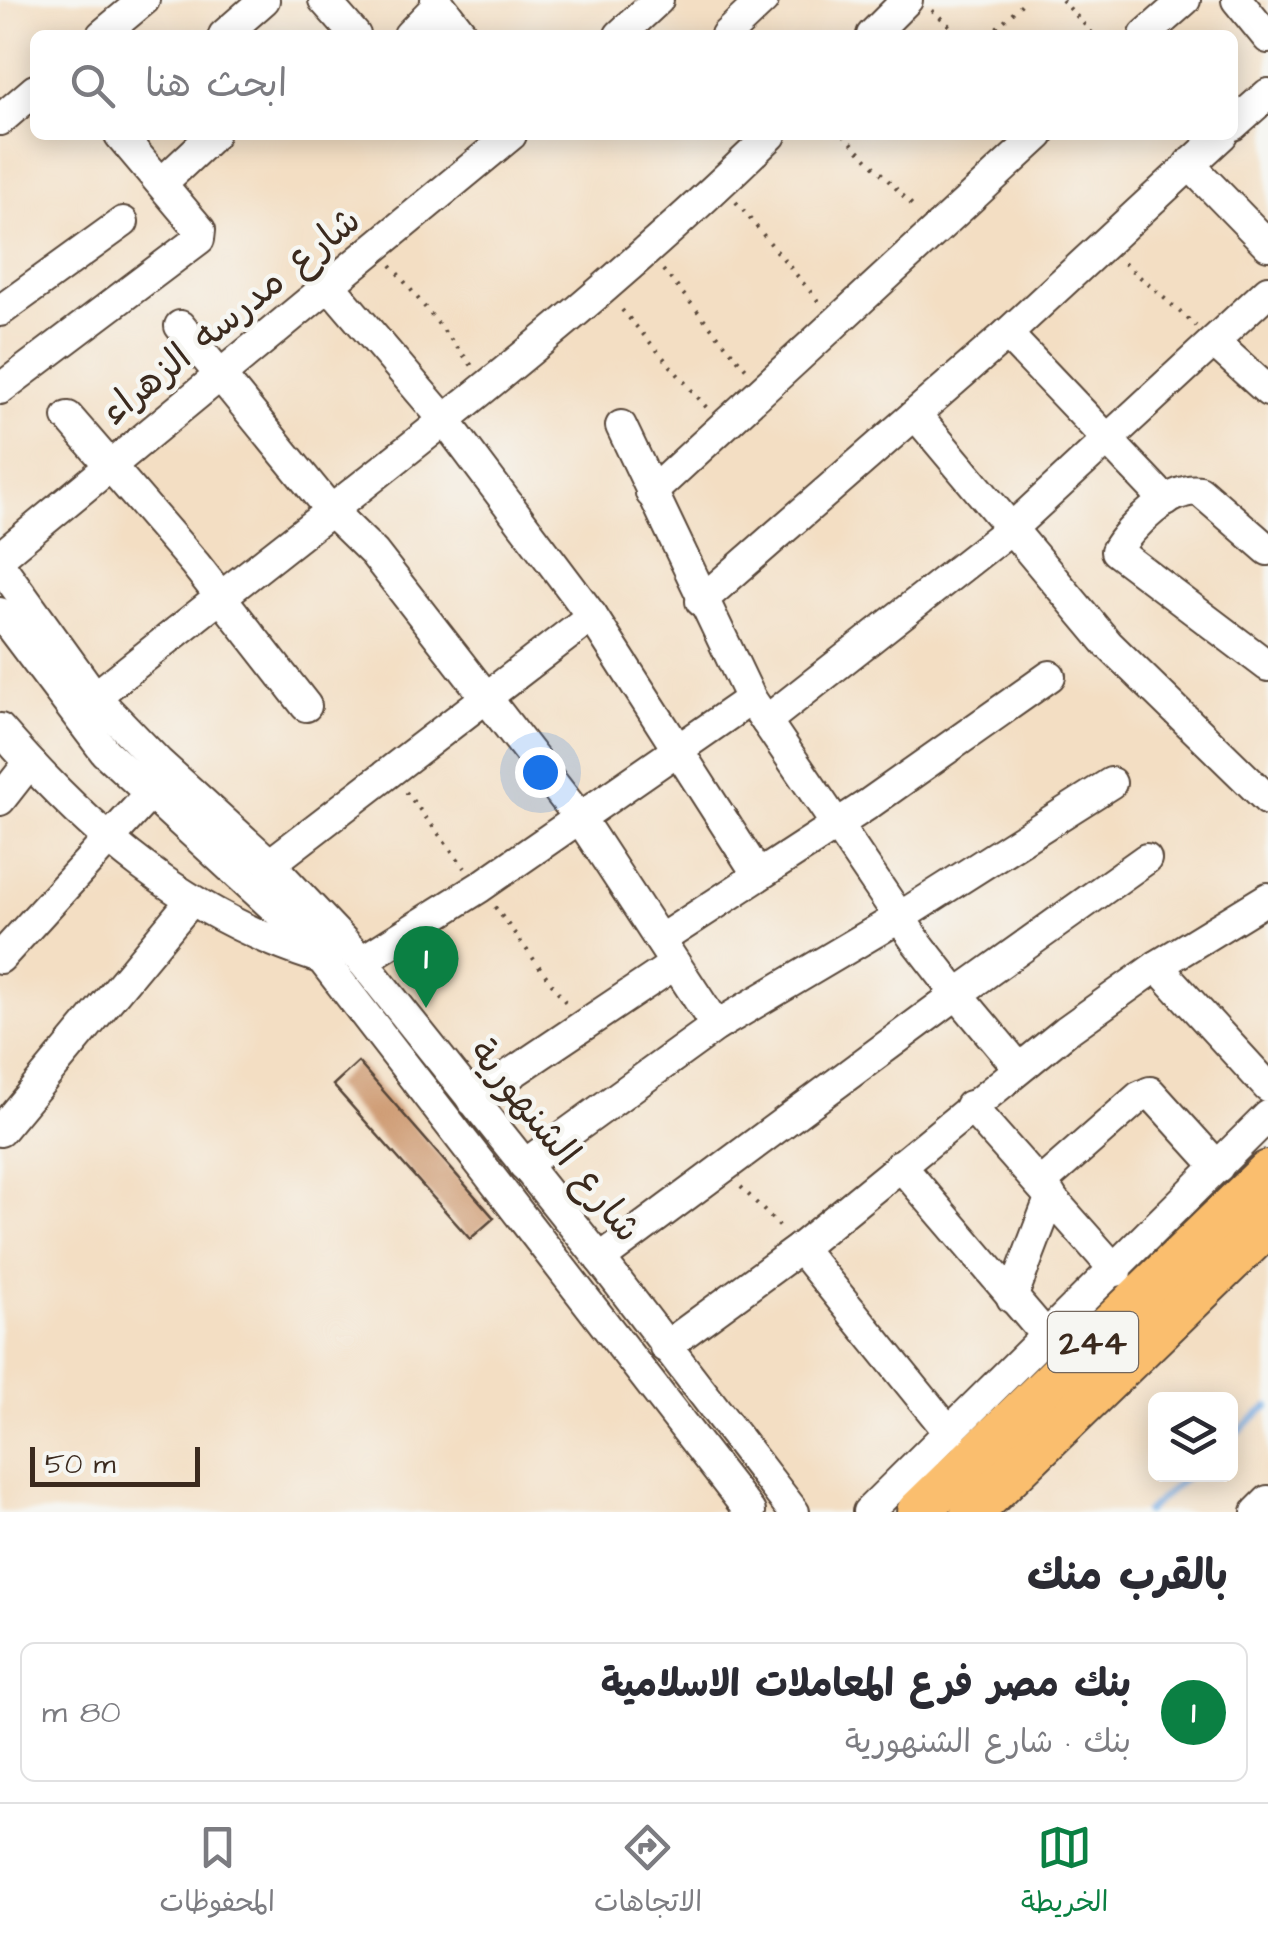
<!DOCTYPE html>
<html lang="ar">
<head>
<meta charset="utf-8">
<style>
	:root { --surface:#fff; --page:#f7f7f7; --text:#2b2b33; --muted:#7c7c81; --line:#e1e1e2; --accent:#0b8043 }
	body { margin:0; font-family:"Architects Daughter","Playpen Sans Arabic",sans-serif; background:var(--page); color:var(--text); direction:rtl }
	.controls { position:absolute; right:30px; bottom:30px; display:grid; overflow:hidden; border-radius:15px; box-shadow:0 5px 25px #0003 }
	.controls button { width:90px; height:90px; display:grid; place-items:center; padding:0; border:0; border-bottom:2px solid var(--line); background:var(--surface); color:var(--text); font:50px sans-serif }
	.scale { position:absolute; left:30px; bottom:25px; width:170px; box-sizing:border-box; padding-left:10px; border:5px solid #3b2a1e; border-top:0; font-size:28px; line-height:35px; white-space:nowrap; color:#3b2a1e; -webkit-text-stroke:8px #f6f6f2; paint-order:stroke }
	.you { position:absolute; left:540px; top:772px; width:35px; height:35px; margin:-25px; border:8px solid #fff; border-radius:50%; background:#1a73e8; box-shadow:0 0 0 15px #1a73e833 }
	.badge { display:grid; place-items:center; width:65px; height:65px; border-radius:50%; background:var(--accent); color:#fff; font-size:32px; font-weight:700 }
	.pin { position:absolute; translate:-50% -82px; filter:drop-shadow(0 2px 5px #0008) }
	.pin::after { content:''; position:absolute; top:52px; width:35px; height:30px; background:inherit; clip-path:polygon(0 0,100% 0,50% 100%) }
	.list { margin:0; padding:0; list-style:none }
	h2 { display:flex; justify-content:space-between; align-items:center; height:130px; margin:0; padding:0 40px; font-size:42px }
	h2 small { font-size:32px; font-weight:400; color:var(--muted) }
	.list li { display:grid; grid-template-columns:65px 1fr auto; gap:30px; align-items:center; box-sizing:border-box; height:140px; margin:0 20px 20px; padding:0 20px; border:2px solid var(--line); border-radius:15px }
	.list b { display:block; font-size:38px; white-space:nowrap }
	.list p { margin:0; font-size:32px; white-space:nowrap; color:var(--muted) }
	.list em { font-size:32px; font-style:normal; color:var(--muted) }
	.icon { flex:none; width:55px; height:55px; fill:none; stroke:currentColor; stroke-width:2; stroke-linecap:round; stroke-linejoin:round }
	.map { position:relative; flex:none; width:1268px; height:1512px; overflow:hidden; direction:ltr }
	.search { position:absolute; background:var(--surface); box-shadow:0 5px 25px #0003; left:30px; right:30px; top:30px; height:110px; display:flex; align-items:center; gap:25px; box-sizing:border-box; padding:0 35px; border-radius:15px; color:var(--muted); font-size:38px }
	.sheet { height:290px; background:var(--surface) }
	nav { display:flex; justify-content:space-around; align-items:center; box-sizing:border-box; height:140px; border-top:2px solid var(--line); background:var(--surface); font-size:28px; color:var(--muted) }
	nav a { display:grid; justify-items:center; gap:5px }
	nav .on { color:var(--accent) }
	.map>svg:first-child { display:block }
</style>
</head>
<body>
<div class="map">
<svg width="1268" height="1512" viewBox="0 0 1268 1512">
	<rect width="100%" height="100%" fill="#f6f6f2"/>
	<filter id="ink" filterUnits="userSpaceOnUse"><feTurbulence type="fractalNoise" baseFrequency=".01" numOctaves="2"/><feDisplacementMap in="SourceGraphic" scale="20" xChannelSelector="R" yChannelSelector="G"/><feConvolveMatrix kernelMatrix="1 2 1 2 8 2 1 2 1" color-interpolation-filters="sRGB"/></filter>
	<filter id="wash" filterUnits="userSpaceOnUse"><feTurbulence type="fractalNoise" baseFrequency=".0048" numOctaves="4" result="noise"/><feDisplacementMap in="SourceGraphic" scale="40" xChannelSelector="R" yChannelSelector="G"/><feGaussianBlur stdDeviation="2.25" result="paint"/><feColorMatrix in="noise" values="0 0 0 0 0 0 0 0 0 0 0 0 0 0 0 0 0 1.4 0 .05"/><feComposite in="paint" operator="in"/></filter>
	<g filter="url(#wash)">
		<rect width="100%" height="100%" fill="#f3dec3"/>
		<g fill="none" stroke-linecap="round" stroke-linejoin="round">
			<g stroke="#76ace4" stroke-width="6">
				<path d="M 1230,1438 L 1268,1406"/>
				<path d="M 1146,1512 L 1189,1474"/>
			</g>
		</g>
		<g id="blocks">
			<path fill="#ce9a71" d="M 358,1062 L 494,1218 L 470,1239 L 333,1085 Z"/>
		</g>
	</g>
	<g filter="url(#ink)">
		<use href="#blocks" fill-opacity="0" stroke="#574537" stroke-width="2.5"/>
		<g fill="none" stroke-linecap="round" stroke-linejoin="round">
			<g stroke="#574537" stroke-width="34">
				<g id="minor">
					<path d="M 324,0 L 355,35"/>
					<path d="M 436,0 L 463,35"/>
					<path d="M 1237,0 L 1268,38"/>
					<path d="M 102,35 L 144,0"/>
					<path d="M 224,35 L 264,0"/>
					<path d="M 409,35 L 439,4"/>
					<path d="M 620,35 L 658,0"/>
					<path d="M 726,35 L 763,0"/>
					<path d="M 872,35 L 907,0"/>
					<path d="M 1145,35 L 1185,0"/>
					<path d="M 0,120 L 35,90"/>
					<path d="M 1233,125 L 1268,94"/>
					<path d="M 1189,164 L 1268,245"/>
					<path d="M 163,182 L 213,135"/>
					<path d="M 330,286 L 447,423 L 592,616 L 758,875"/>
					<path d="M 0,311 L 123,222"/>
					<path d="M 180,326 L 332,512 L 374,553 L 579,817 L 716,1026"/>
					<path d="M 1007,334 L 1166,501"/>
					<path d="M 1214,342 L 1268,391"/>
					<path d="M 0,389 L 199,239 L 200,230 L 120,135"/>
					<path d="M 916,415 L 1108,644 L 1268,800"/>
					<path d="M 68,417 L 195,564 L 306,706"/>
					<path d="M 651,493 L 1039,135"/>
					<path d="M 1268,550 L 1200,491 C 1172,485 1129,528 1116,551 L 1268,666"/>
					<path d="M 0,557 L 511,135"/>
					<path d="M 0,565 L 95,697 L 158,762 L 270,864 L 362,961 L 600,1259 L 794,1512"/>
					<path d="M 701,601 L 1007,334 L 1222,135"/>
					<path d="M 0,613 L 105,752 L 279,912 L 322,959 L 750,1512"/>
					<path d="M 95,697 C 323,513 561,341 771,135"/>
					<path d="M 766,721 L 1014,526 L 1268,291"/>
					<path d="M 0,729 C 90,833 186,915 317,957"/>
					<path d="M 0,800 L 29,763"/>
					<path d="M 270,864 L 592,616"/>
					<path d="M 660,940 L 870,803 L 1050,676"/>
					<path d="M 0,958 L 149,795"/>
					<path d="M 362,961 L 480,887 L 751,699"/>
					<path d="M 1157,966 L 1268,1087"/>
					<path d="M 1018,1067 L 957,994 L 1146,859"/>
					<path d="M 472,1100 L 675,964"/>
					<path d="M 970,1106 L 1116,1271"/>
					<path d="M 0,1131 L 190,902"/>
					<path d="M 524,1165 L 716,1026 L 900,917 L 1111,783"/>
					<path d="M 900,1165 L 1048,1338"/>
					<path d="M 1040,1184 L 1139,1097 L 1150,1092 L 1218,1167"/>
					<path d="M 800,1248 L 950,1433"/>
					<path d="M 600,1259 L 957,994 L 915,940 L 751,699 L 621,426"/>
					<path d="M 1012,1298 L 1051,1196"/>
					<path d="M 665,1347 L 800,1248 L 1066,1031 L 1157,966 L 1268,898"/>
					<path d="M 868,1512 L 1268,1116"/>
					<path d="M 1257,1512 L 1268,1501"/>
				</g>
			</g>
			<g stroke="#574537" stroke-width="46">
				<g id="highway">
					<path d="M 918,1512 L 1268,1172"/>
					<path d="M 972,1512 L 1268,1225"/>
				</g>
			</g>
			<g stroke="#574537" stroke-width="4" stroke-dasharray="2.5 8" stroke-linecap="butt">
				<path d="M 1062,0 L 1094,35"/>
				<path d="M 932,10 L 960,35"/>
				<path d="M 989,35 L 1026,0"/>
				<path d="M 844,135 L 917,210"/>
				<path d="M 736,202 L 819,302"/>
				<path d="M 1124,263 L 1196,326"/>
				<path d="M 391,265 L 473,367"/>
				<path d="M 663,270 L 747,370"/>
				<path d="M 622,310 L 707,408"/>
				<path d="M 406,792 L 465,868"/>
				<path d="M 495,907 L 567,1004"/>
				<path d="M 741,1187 L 783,1230"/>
			</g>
			<use href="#minor" stroke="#fff" stroke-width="30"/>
			<use href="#highway" stroke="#fabe6e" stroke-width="42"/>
		</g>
	</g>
	<g text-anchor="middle" stroke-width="9" stroke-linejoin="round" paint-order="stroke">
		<rect fill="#f6f6f2" stroke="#73675e" stroke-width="2.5" x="1048" y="1312" width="90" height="60" rx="8"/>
		<g font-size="35" font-weight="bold" fill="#3b2a1e">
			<text x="1093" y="1354">244</text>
		</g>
		<g font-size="38" fill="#3b2a1e" stroke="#f6f6f2">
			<text transform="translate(230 315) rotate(-39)" y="13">شارع مدرسه الزهراء</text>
			<text transform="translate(556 1140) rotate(51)" y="13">شارع الشنهورية</text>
		</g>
	</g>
</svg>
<div class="controls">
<button><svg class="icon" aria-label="layers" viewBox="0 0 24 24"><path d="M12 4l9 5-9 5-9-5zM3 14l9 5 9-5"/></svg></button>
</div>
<div class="scale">50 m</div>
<div class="you"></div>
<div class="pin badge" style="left:426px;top:1008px">1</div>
<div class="search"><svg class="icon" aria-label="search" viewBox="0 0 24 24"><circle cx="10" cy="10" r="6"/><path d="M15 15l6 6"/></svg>ابحث هنا</div>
</div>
<section class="sheet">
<h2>بالقرب منك<small></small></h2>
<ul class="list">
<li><span class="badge">1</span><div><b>بنك مصر فرع المعاملات الاسلامية</b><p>بنك · شارع الشنهورية</p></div><em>80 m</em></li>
</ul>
</section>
<nav>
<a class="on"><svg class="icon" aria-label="map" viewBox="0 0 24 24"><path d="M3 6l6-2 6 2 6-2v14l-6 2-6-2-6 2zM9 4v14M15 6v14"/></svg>الخريطة</a>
<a><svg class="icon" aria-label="directions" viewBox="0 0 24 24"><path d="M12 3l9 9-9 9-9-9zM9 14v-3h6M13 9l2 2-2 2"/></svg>الاتجاهات</a>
<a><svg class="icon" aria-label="saved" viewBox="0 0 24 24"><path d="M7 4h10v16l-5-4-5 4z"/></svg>المحفوظات</a>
</nav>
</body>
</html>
